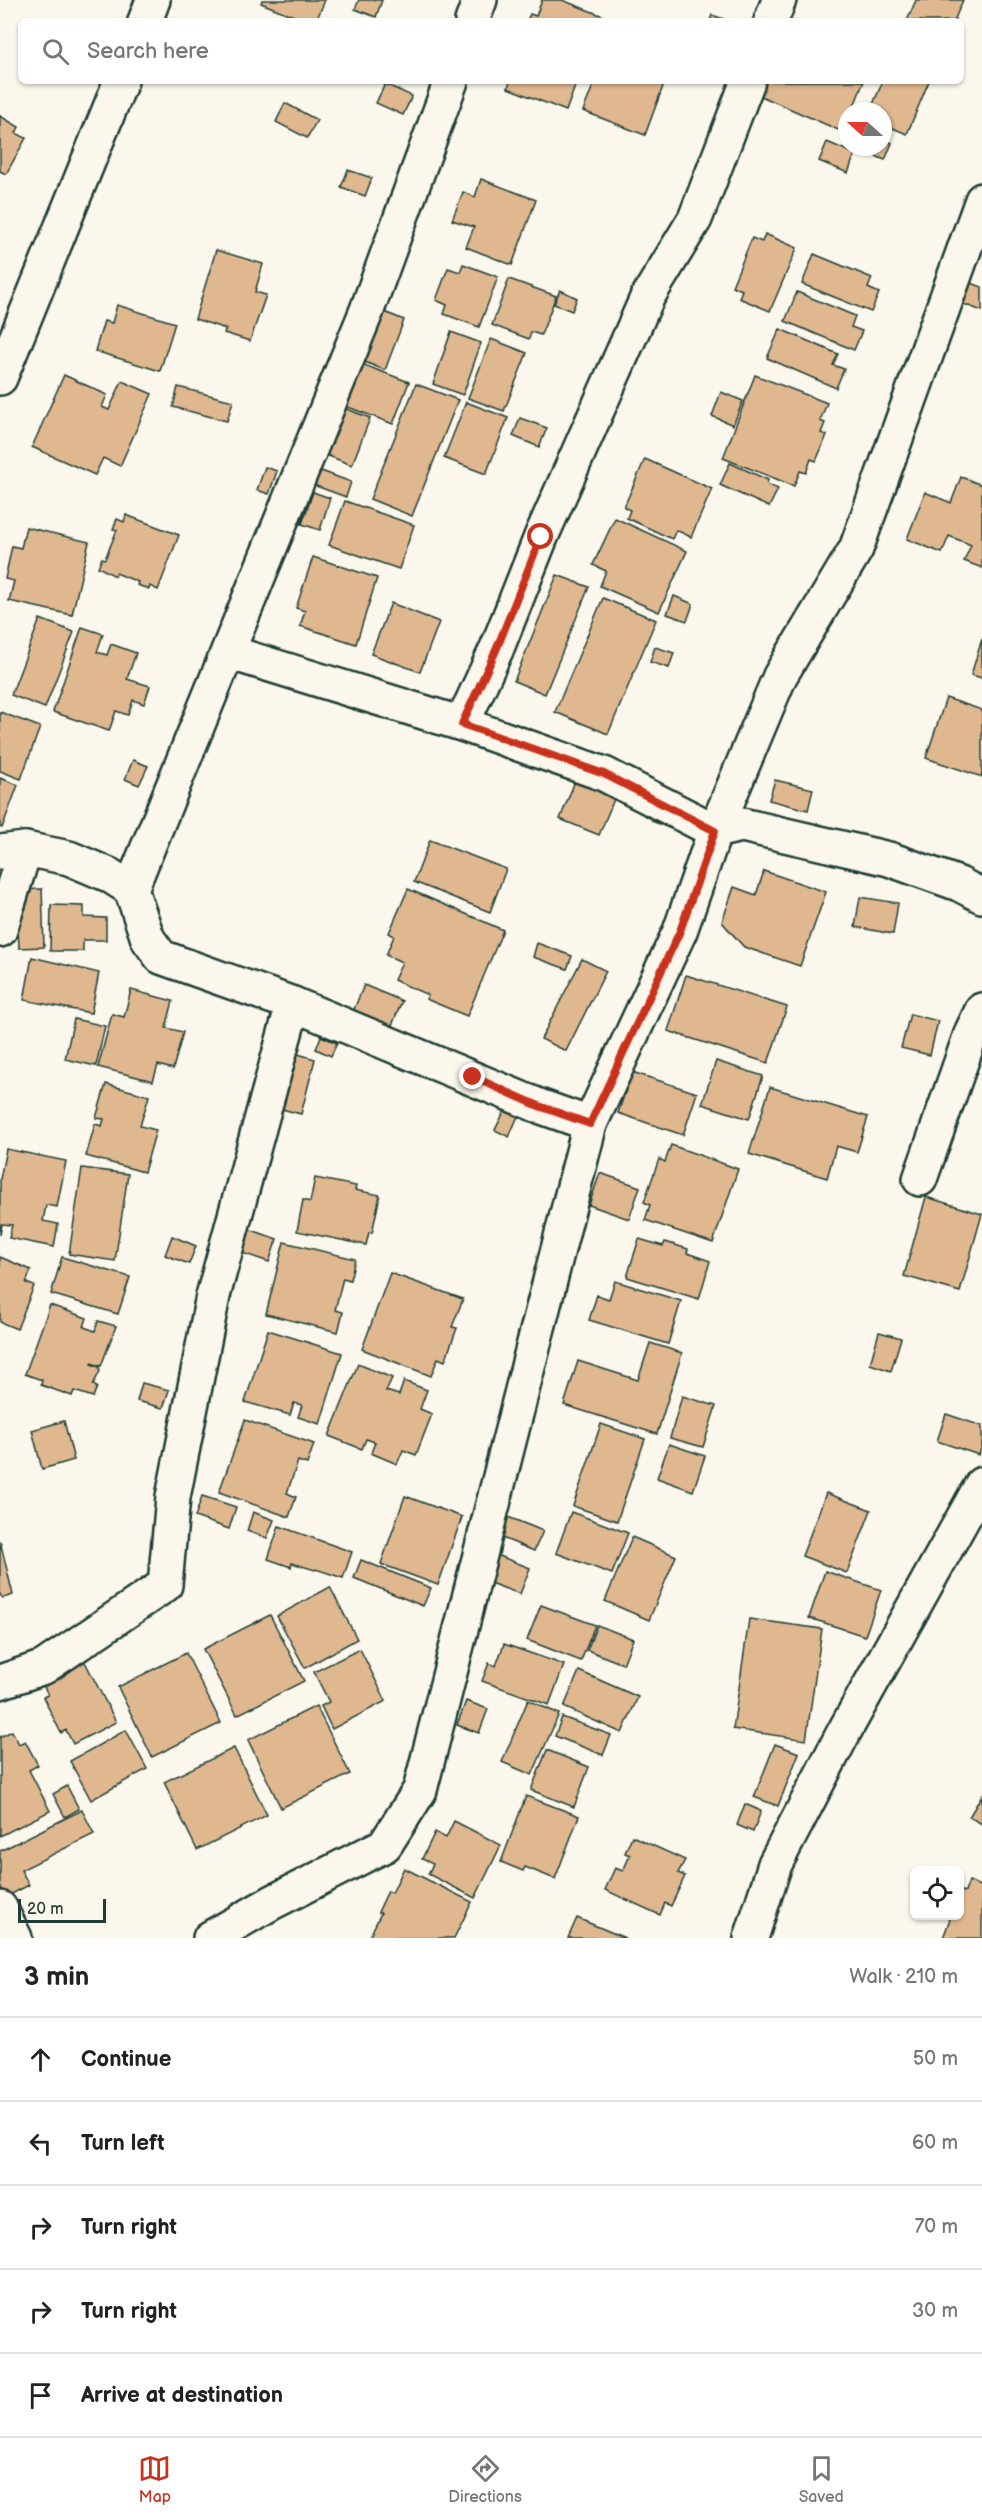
<!DOCTYPE html>
<html lang="en">
<head>
<meta charset="utf-8">
<style>
	:root { --surface:#fff; --page:#f2f2f2; --text:#222; --muted:#767676; --line:#e0e0e0; --accent:#c8321e }
	body { margin:0; font-family:"Balsamiq Sans",sans-serif; background:var(--page); color:var(--text) }
	.controls { position:absolute; right:18px; bottom:18px; display:grid; overflow:hidden; border-radius:9px; box-shadow:0 2px 4px #0004 }
	.controls button { width:54px; height:54px; display:grid; place-items:center; padding:0; border:0; border-bottom:2px solid var(--line); background:var(--surface); color:var(--text); font:30px sans-serif }
	.compass { position:absolute; left:838px; top:102px; width:54px; height:54px; border-radius:50%; background:var(--surface); box-shadow:0 2px 4px #0004; rotate:291deg }
	.scale { position:absolute; left:18px; bottom:15px; width:88px; box-sizing:border-box; padding-left:6px; border:3px solid #1f3d34; border-top:0; font-size:16px; line-height:21px; white-space:nowrap; color:#1f3d34; -webkit-text-stroke:4px #fbf7ec; paint-order:stroke }
	.stop { position:absolute; width:18px; height:18px; margin:-14px; border:4px solid #c8321e; border-radius:50%; background:#fff }
	.stop.end { background:#c8321e; border-color:#fff; box-shadow:0 2px 6px #0008 }
	.list { margin:0; padding:0; list-style:none }
	h2 { display:flex; justify-content:space-between; align-items:center; height:78px; margin:0; padding:0 24px; font-size:26px }
	h2 small { font-size:20px; font-weight:400; color:var(--muted) }
	.list li { display:grid; grid-template-columns:39px 1fr auto; gap:18px; align-items:center; box-sizing:border-box; height:84px; padding:0 24px; border-top:2px solid var(--line) }
	.list b { display:block; font-size:22px; white-space:nowrap }
	.list em { font-size:20px; font-style:normal; color:var(--muted) }
	.icon { flex:none; width:33px; height:33px; fill:none; stroke:currentColor; stroke-width:2; stroke-linecap:round; stroke-linejoin:round }
	.map { position:relative; flex:none; width:982px; height:1938px; overflow:hidden }
	.search { position:absolute; background:var(--surface); box-shadow:0 2px 4px #0004; left:18px; right:18px; top:18px; height:66px; display:flex; align-items:center; gap:15px; box-sizing:border-box; padding:0 21px; border-radius:9px; color:var(--muted); font-size:22px }
	.sheet { height:498px; background:var(--surface) }
	nav { display:flex; justify-content:space-around; align-items:center; box-sizing:border-box; height:84px; border-top:2px solid var(--line); background:var(--surface); font-size:16px; color:var(--muted) }
	nav a { display:grid; justify-items:center; gap:3px }
	nav .on { color:var(--accent) }
	.map>svg:first-child { display:block }
</style>
</head>
<body>
<div class="map">
<svg width="982" height="1938" viewBox="0 0 982 1938">
	<rect width="100%" height="100%" fill="#fbf7ec"/>
	<filter id="ink" filterUnits="userSpaceOnUse"><feTurbulence type="fractalNoise" baseFrequency=".0167" numOctaves="2"/><feDisplacementMap in="SourceGraphic" scale="12" xChannelSelector="R" yChannelSelector="G"/><feConvolveMatrix kernelMatrix="1 2 1 2 8 2 1 2 1" color-interpolation-filters="sRGB"/></filter>
	<g filter="url(#ink)">
		<g fill="#e0b890" stroke="#1f3d34" stroke-width="1.5">
			<path d="M 262,0 L 325,0 L 316,21 L 306,21 L 261,3 Z"/>
			<path d="M 359,0 L 382,0 L 376,17 L 355,9 Z"/>
			<path d="M 542,0 L 562,0 L 603,16 L 601,21 L 527,21 L 530,14 L 536,16 Z"/>
			<path d="M 916,0 L 963,0 L 954,21 L 907,21 Z"/>
			<path d="M 712,15 L 729,21 L 710,21 Z"/>
			<path d="M 510,81 L 577,81 L 566,111 L 508,88 Z"/>
			<path d="M 595,81 L 665,81 L 645,135 L 583,111 Z"/>
			<path d="M 759,81 L 864,81 L 852,111 L 847,111 L 847,122 L 843,132 L 754,93 Z"/>
			<path d="M 883,81 L 929,81 L 907,134 L 883,124 L 883,111 L 870,111 Z"/>
			<path d="M 385,84 L 412,96 L 403,115 L 376,103 Z"/>
			<path d="M 285,103 L 317,120 L 307,138 L 276,122 Z"/>
			<path d="M 0,116 L 19,127 L 16,133 L 26,138 L 6,174 L 0,171 Z"/>
			<path d="M 883,139 L 892,143 L 885,160 L 860,150 L 861,147 L 883,147 Z"/>
			<path d="M 827,142 L 855,154 L 848,173 L 819,161 Z"/>
			<path d="M 348,170 L 372,178 L 365,196 L 341,187 Z"/>
			<path d="M 481,179 L 536,200 L 512,265 L 466,247 L 474,227 L 452,220 L 463,192 L 475,197 Z"/>
			<path d="M 765,234 L 797,248 L 770,311 L 739,298 L 742,290 L 732,286 L 752,238 L 762,242 Z"/>
			<path d="M 216,250 L 263,264 L 255,292 L 266,295 L 250,341 L 224,333 L 226,329 L 195,319 Z"/>
			<path d="M 814,254 L 872,278 L 868,288 L 879,293 L 871,312 L 802,284 Z"/>
			<path d="M 463,264 L 498,277 L 479,327 L 444,314 L 447,305 L 436,300 L 448,268 L 460,272 Z"/>
			<path d="M 509,279 L 556,296 L 541,335 L 531,332 L 529,339 L 492,325 Z"/>
			<path d="M 966,281 L 982,287 L 982,311 L 958,302 Z"/>
			<path d="M 560,290 L 577,298 L 572,311 L 554,304 Z"/>
			<path d="M 797,292 L 855,316 L 851,327 L 862,331 L 854,350 L 785,321 Z"/>
			<path d="M 117,305 L 175,323 L 160,371 L 95,351 L 104,321 L 112,323 Z"/>
			<path d="M 377,309 L 404,320 L 385,370 L 357,359 Z"/>
			<path d="M 780,329 L 838,354 L 833,365 L 844,369 L 836,388 L 767,358 Z"/>
			<path d="M 451,332 L 481,343 L 463,395 L 433,384 Z"/>
			<path d="M 491,339 L 527,353 L 504,411 L 468,398 Z"/>
			<path d="M 356,362 L 409,382 L 393,424 L 340,404 Z"/>
			<path d="M 64,375 L 107,395 L 102,407 L 109,410 L 122,381 L 152,394 L 120,466 L 103,458 L 95,475 L 32,447 Z"/>
			<path d="M 755,375 L 827,403 L 820,421 L 825,423 L 821,433 L 827,435 L 816,461 L 811,459 L 806,473 L 800,471 L 794,486 L 723,458 Z"/>
			<path d="M 416,384 L 458,400 L 412,516 L 370,499 Z"/>
			<path d="M 178,387 L 233,401 L 227,421 L 173,407 Z"/>
			<path d="M 721,392 L 743,401 L 733,425 L 712,416 Z"/>
			<path d="M 466,402 L 508,418 L 486,474 L 444,458 Z"/>
			<path d="M 331,403 L 370,418 L 352,465 L 313,450 Z"/>
			<path d="M 520,418 L 547,428 L 539,447 L 513,436 Z"/>
			<path d="M 645,459 L 712,489 L 691,537 L 676,530 L 672,539 L 627,518 L 630,510 L 624,507 Z"/>
			<path d="M 730,463 L 768,480 L 767,484 L 778,489 L 769,507 L 720,485 Z"/>
			<path d="M 265,467 L 277,471 L 269,494 L 257,490 Z"/>
			<path d="M 313,468 L 351,482 L 346,497 L 308,483 Z"/>
			<path d="M 961,477 L 982,485 L 982,568 L 964,561 L 971,545 L 949,536 L 942,553 L 907,539 L 925,492 L 951,503 Z"/>
			<path d="M 313,492 L 330,498 L 320,530 L 302,524 Z"/>
			<path d="M 298,498 L 308,502 L 301,524 L 291,520 Z"/>
			<path d="M 345,501 L 414,525 L 399,569 L 329,545 Z"/>
			<path d="M 126,515 L 179,535 L 158,590 L 150,586 L 149,589 L 137,585 L 138,582 L 116,573 L 115,576 L 98,567 L 102,558 L 105,559 L 117,530 L 113,529 L 117,519 L 124,522 Z"/>
			<path d="M 615,518 L 687,551 L 659,612 L 600,586 L 606,571 L 593,565 Z"/>
			<path d="M 26,527 L 89,542 L 72,615 L 9,601 L 14,581 L 5,579 L 12,546 L 21,548 Z"/>
			<path d="M 313,557 L 377,578 L 356,644 L 300,626 L 305,611 L 296,608 Z"/>
			<path d="M 557,575 L 589,587 L 545,694 L 514,681 Z"/>
			<path d="M 674,596 L 693,604 L 687,621 L 667,614 Z"/>
			<path d="M 603,598 L 656,620 L 608,734 L 555,712 Z"/>
			<path d="M 391,603 L 439,622 L 420,672 L 371,654 Z"/>
			<path d="M 40,619 L 74,632 L 45,708 L 11,695 Z"/>
			<path d="M 82,627 L 103,634 L 97,652 L 107,655 L 111,644 L 136,653 L 127,679 L 150,686 L 144,704 L 133,700 L 128,715 L 116,711 L 109,731 L 53,712 Z"/>
			<path d="M 982,639 L 982,678 L 971,675 Z"/>
			<path d="M 655,647 L 674,653 L 669,668 L 650,662 Z"/>
			<path d="M 946,698 L 982,710 L 982,777 L 926,758 Z"/>
			<path d="M 0,712 L 40,727 L 21,779 L 0,771 Z"/>
			<path d="M 133,760 L 148,766 L 139,785 L 125,779 Z"/>
			<path d="M 577,776 L 617,792 L 599,835 L 560,819 Z"/>
			<path d="M 0,778 L 18,785 L 2,828 L 0,827 Z"/>
			<path d="M 775,780 L 813,789 L 808,810 L 769,800 Z"/>
			<path d="M 657,807 L 677,814 L 671,829 L 652,821 Z"/>
			<path d="M 430,840 L 506,869 L 490,912 L 414,882 Z"/>
			<path d="M 764,871 L 826,892 L 800,966 L 744,947 L 722,922 L 734,887 L 756,895 Z"/>
			<path d="M 42,889 L 44,947 L 19,948 L 16,890 Z"/>
			<path d="M 408,889 L 503,930 L 467,1016 L 426,999 L 428,995 L 394,980 L 402,962 L 386,955 L 394,936 L 389,933 Z"/>
			<path d="M 860,897 L 898,903 L 893,934 L 855,927 Z"/>
			<path d="M 51,905 L 84,906 L 84,917 L 106,918 L 106,940 L 83,940 L 83,951 L 50,951 Z"/>
			<path d="M 537,943 L 572,956 L 567,969 L 533,957 Z"/>
			<path d="M 32,957 L 99,973 L 91,1013 L 24,1000 Z"/>
			<path d="M 582,959 L 606,971 L 566,1051 L 541,1039 Z"/>
			<path d="M 686,975 L 787,1007 L 768,1063 L 668,1031 Z"/>
			<path d="M 364,985 L 402,1001 L 388,1035 L 350,1019 Z"/>
			<path d="M 131,990 L 173,1001 L 166,1028 L 183,1032 L 173,1069 L 158,1065 L 153,1081 L 98,1067 L 112,1014 L 124,1017 Z"/>
			<path d="M 910,1014 L 938,1021 L 930,1055 L 901,1048 Z"/>
			<path d="M 74,1019 L 105,1026 L 96,1066 L 65,1059 Z"/>
			<path d="M 321,1036 L 337,1043 L 331,1056 L 316,1049 Z"/>
			<path d="M 288,1051 L 315,1059 L 301,1114 L 274,1107 Z"/>
			<path d="M 716,1061 L 763,1076 L 749,1119 L 702,1104 Z"/>
			<path d="M 632,1072 L 697,1093 L 683,1135 L 618,1113 Z"/>
			<path d="M 106,1084 L 149,1096 L 140,1126 L 156,1130 L 144,1172 L 86,1156 L 95,1124 L 102,1126 L 104,1119 L 96,1118 Z"/>
			<path d="M 770,1087 L 868,1117 L 857,1152 L 836,1146 L 827,1178 L 749,1154 Z"/>
			<path d="M 505,1110 L 518,1116 L 509,1137 L 495,1130 Z"/>
			<path d="M 671,1145 L 738,1169 L 713,1243 L 645,1220 L 650,1205 L 644,1202 L 659,1159 L 665,1162 Z"/>
			<path d="M 6,1149 L 66,1161 L 57,1207 L 46,1205 L 43,1221 L 58,1224 L 54,1247 L 9,1238 L 12,1225 L 2,1224 L 0,1235 L 0,1179 Z"/>
			<path d="M 82,1168 L 128,1174 L 115,1261 L 69,1254 Z"/>
			<path d="M 600,1173 L 640,1187 L 629,1219 L 589,1205 Z"/>
			<path d="M 315,1178 L 356,1186 L 355,1190 L 380,1195 L 372,1233 L 369,1232 L 366,1245 L 297,1231 L 303,1200 L 310,1202 Z"/>
			<path d="M 926,1197 L 982,1214 L 960,1292 L 904,1276 Z"/>
			<path d="M 243,1227 L 277,1239 L 269,1262 L 234,1250 Z"/>
			<path d="M 172,1236 L 196,1246 L 189,1264 L 165,1255 Z"/>
			<path d="M 639,1239 L 663,1246 L 665,1242 L 688,1249 L 687,1253 L 710,1261 L 699,1299 L 627,1277 Z"/>
			<path d="M 284,1242 L 355,1259 L 350,1280 L 343,1278 L 335,1310 L 343,1312 L 338,1332 L 266,1314 Z"/>
			<path d="M 0,1257 L 31,1270 L 26,1283 L 34,1286 L 17,1329 L 0,1322 Z"/>
			<path d="M 62,1257 L 130,1277 L 118,1314 L 51,1294 Z"/>
			<path d="M 390,1273 L 463,1299 L 452,1327 L 457,1328 L 445,1361 L 438,1358 L 431,1376 L 362,1349 Z"/>
			<path d="M 615,1281 L 681,1301 L 668,1344 L 589,1320 L 597,1295 L 609,1299 Z"/>
			<path d="M 50,1305 L 87,1318 L 84,1327 L 95,1331 L 98,1321 L 116,1326 L 101,1366 L 91,1363 L 91,1364 L 99,1367 L 100,1371 L 93,1385 L 97,1387 L 93,1397 L 74,1391 L 72,1396 L 41,1385 L 42,1380 L 25,1374 Z"/>
			<path d="M 268,1330 L 342,1353 L 320,1424 L 298,1417 L 302,1405 L 294,1403 L 290,1415 L 245,1402 Z"/>
			<path d="M 879,1332 L 901,1338 L 891,1371 L 870,1364 Z"/>
			<path d="M 650,1343 L 682,1353 L 657,1434 L 564,1405 L 578,1361 L 638,1380 Z"/>
			<path d="M 358,1364 L 392,1378 L 386,1391 L 399,1395 L 404,1381 L 427,1390 L 420,1409 L 432,1414 L 416,1455 L 403,1450 L 397,1464 L 371,1453 L 375,1442 L 366,1439 L 362,1449 L 329,1436 Z"/>
			<path d="M 142,1383 L 169,1390 L 163,1408 L 137,1401 Z"/>
			<path d="M 682,1396 L 716,1406 L 703,1447 L 670,1438 Z"/>
			<path d="M 946,1414 L 982,1426 L 982,1445 L 979,1455 L 937,1441 Z"/>
			<path d="M 245,1420 L 314,1444 L 307,1464 L 298,1461 L 287,1493 L 296,1497 L 289,1517 L 219,1492 Z"/>
			<path d="M 64,1421 L 74,1460 L 42,1469 L 32,1430 Z"/>
			<path d="M 601,1424 L 645,1439 L 617,1521 L 573,1506 Z"/>
			<path d="M 669,1444 L 705,1456 L 693,1491 L 657,1478 Z"/>
			<path d="M 826,1493 L 871,1510 L 847,1573 L 802,1556 Z"/>
			<path d="M 202,1496 L 236,1507 L 229,1529 L 195,1517 Z"/>
			<path d="M 405,1496 L 462,1517 L 438,1585 L 381,1564 Z"/>
			<path d="M 253,1512 L 274,1520 L 267,1538 L 247,1531 Z"/>
			<path d="M 571,1512 L 628,1533 L 612,1574 L 556,1553 Z"/>
			<path d="M 508,1517 L 543,1531 L 534,1551 L 500,1537 Z"/>
			<path d="M 279,1526 L 352,1552 L 343,1578 L 316,1569 L 315,1570 L 292,1563 L 291,1567 L 268,1559 Z"/>
			<path d="M 632,1537 L 676,1556 L 649,1620 L 605,1601 Z"/>
			<path d="M 0,1541 L 13,1595 L 3,1598 L 0,1595 Z"/>
			<path d="M 489,1552 L 530,1568 L 520,1594 L 479,1579 Z"/>
			<path d="M 361,1560 L 431,1588 L 423,1606 L 354,1578 Z"/>
			<path d="M 825,1571 L 881,1590 L 865,1636 L 809,1618 Z"/>
			<path d="M 330,1587 L 357,1639 L 305,1668 L 277,1616 Z"/>
			<path d="M 541,1605 L 595,1625 L 581,1661 L 527,1640 Z"/>
			<path d="M 270,1615 L 304,1681 L 237,1715 L 203,1649 Z"/>
			<path d="M 749,1619 L 822,1629 L 806,1740 L 733,1729 Z"/>
			<path d="M 597,1625 L 633,1639 L 623,1664 L 587,1650 Z"/>
			<path d="M 504,1644 L 564,1665 L 549,1705 L 482,1681 L 489,1663 L 496,1666 Z"/>
			<path d="M 360,1649 L 386,1701 L 332,1729 L 321,1706 L 329,1702 L 314,1672 Z"/>
			<path d="M 186,1653 L 221,1723 L 152,1757 L 118,1687 Z"/>
			<path d="M 84,1660 L 116,1722 L 73,1744 L 66,1730 L 61,1733 L 43,1697 L 48,1695 L 42,1682 Z"/>
			<path d="M 579,1671 L 638,1697 L 622,1733 L 564,1707 Z"/>
			<path d="M 528,1700 L 559,1714 L 532,1775 L 502,1762 Z"/>
			<path d="M 466,1701 L 488,1709 L 479,1733 L 457,1725 Z"/>
			<path d="M 316,1706 L 350,1774 L 281,1808 L 248,1740 Z"/>
			<path d="M 562,1717 L 611,1735 L 603,1755 L 555,1736 Z"/>
			<path d="M 126,1730 L 147,1769 L 91,1800 L 70,1761 Z"/>
			<path d="M 12,1731 L 19,1744 L 25,1741 L 38,1765 L 29,1770 L 50,1811 L 0,1836 L 0,1737 Z"/>
			<path d="M 775,1744 L 799,1753 L 778,1806 L 754,1797 Z"/>
			<path d="M 234,1748 L 267,1815 L 197,1850 L 164,1782 Z"/>
			<path d="M 547,1750 L 589,1767 L 574,1807 L 531,1790 Z"/>
			<path d="M 67,1786 L 79,1809 L 65,1817 L 53,1794 Z"/>
			<path d="M 982,1795 L 982,1824 L 969,1817 Z"/>
			<path d="M 526,1796 L 579,1816 L 555,1879 L 525,1867 L 523,1871 L 501,1862 Z"/>
			<path d="M 745,1804 L 761,1811 L 753,1832 L 737,1825 Z"/>
			<path d="M 82,1810 L 94,1834 L 21,1870 L 29,1885 L 6,1897 L 0,1885 L 0,1851 Z"/>
			<path d="M 454,1821 L 501,1845 L 475,1898 L 428,1874 L 433,1864 L 422,1859 L 435,1832 L 446,1838 Z"/>
			<path d="M 632,1836 L 685,1860 L 678,1873 L 685,1876 L 671,1906 L 665,1903 L 660,1915 L 605,1890 L 615,1868 L 623,1871 L 630,1855 L 625,1853 Z"/>
			<path d="M 404,1868 L 472,1902 L 454,1938 L 369,1938 L 381,1913 L 378,1912 L 388,1891 L 392,1893 Z"/>
			<path d="M 969,1881 L 982,1887 L 982,1938 L 943,1938 L 951,1916 L 960,1916 L 960,1895 L 961,1891 L 965,1892 Z"/>
			<path d="M 577,1918 L 625,1938 L 568,1938 Z"/>
		</g>
		<g fill="none" stroke-linecap="round" stroke-linejoin="round">
			<g stroke="#1f3d34" stroke-width="38">
				<g id="minor">
					<path d="M 145,21 L 153,0"/>
					<path d="M 472,21 L 480,0"/>
					<path d="M 771,21 L 779,0"/>
					<path d="M 0,378 L 121,81"/>
					<path d="M 228,652 L 462,724 L 604,774 L 715,831 L 742,825 L 889,859 L 959,884 L 982,896"/>
					<path d="M 462,724 L 497,648 L 541,537 L 647,298 L 695,219 L 748,81"/>
					<path d="M 0,852 L 25,849 L 69,858 L 109,875 L 131,889 L 148,939 L 161,957 L 293,1004 L 539,1106 L 590,1124"/>
					<path d="M 131,889 L 367,310 L 451,81"/>
					<path d="M 0,930 L 25,849"/>
					<path d="M 920,1179 L 972,1031 L 982,1010"/>
					<path d="M 0,1682 L 44,1667 L 165,1585 L 173,1497 L 213,1296 L 293,1004"/>
					<path d="M 0,1908 L 15,1938"/>
					<path d="M 210,1938 L 273,1902 L 385,1845 L 420,1790 L 590,1124 L 680,931 L 715,831 L 780,676 L 856,549 L 982,200"/>
					<path d="M 751,1938 L 775,1864 L 844,1732 L 982,1484"/>
				</g>
			</g>
			<use href="#minor" stroke="#fbf7ec" stroke-width="33"/>
		</g>
	</g>
	<g fill="none" stroke-linecap="round" stroke-linejoin="round" filter="url(#ink)">
		<path stroke="#c8321e" stroke-width="8" d="M 473,1077 L 539,1106 L 590,1124 L 680,931 L 715,831 L 604,774 L 462,724 L 497,648 L 541,537"/>
	</g>
</svg>
<div class="controls">
<button><svg class="icon" aria-label="locate" viewBox="0 0 24 24"><circle cx="12" cy="12" r="6"/><path d="M12 2v4M12 18v4M2 12h4M18 12h4"/></svg></button>
</div>
<svg class="compass" viewBox="-18 -18 36 36"><path d="M0-13l5 13h-10z" fill="#e53935"/><path d="M0 13l5-13h-10z" fill="#767676"/></svg>
<div class="scale">20 m</div>
<div class="stop" style="left:541px;top:537px"></div>
<div class="stop end" style="left:473px;top:1077px"></div>
<div class="search"><svg class="icon" aria-label="search" viewBox="0 0 24 24"><circle cx="10" cy="10" r="6"/><path d="M15 15l6 6"/></svg>Search here</div>
</div>
<section class="sheet">
<h2>3 min<small>Walk · 210 m</small></h2>
<ul class="list">
<li><svg class="icon" aria-label="ahead" viewBox="0 0 24 24"><path d="M12 20V5M6 11l6-6 6 6"/></svg><div><b>Continue</b></div><em>50 m</em></li>
<li><svg class="icon" aria-label="left" viewBox="0 0 24 24"><path d="M17 20v-9H6M10 6l-5 5 5 5"/></svg><div><b>Turn left</b></div><em>60 m</em></li>
<li><svg class="icon" aria-label="right" viewBox="0 0 24 24"><path d="M7 20v-9h11M14 6l5 5-5 5"/></svg><div><b>Turn right</b></div><em>70 m</em></li>
<li><svg class="icon" aria-label="right" viewBox="0 0 24 24"><path d="M7 20v-9h11M14 6l5 5-5 5"/></svg><div><b>Turn right</b></div><em>30 m</em></li>
<li><svg class="icon" aria-label="arrive" viewBox="0 0 24 24"><path d="M6 21V4h12l-3 4 3 4H6"/></svg><div><b>Arrive at destination</b></div></li>
</ul>
</section>
<nav>
<a class="on"><svg class="icon" aria-label="map" viewBox="0 0 24 24"><path d="M3 6l6-2 6 2 6-2v14l-6 2-6-2-6 2zM9 4v14M15 6v14"/></svg>Map</a>
<a><svg class="icon" aria-label="directions" viewBox="0 0 24 24"><path d="M12 3l9 9-9 9-9-9zM9 14v-3h6M13 9l2 2-2 2"/></svg>Directions</a>
<a><svg class="icon" aria-label="saved" viewBox="0 0 24 24"><path d="M7 4h10v16l-5-4-5 4z"/></svg>Saved</a>
</nav>
</body>
</html>
